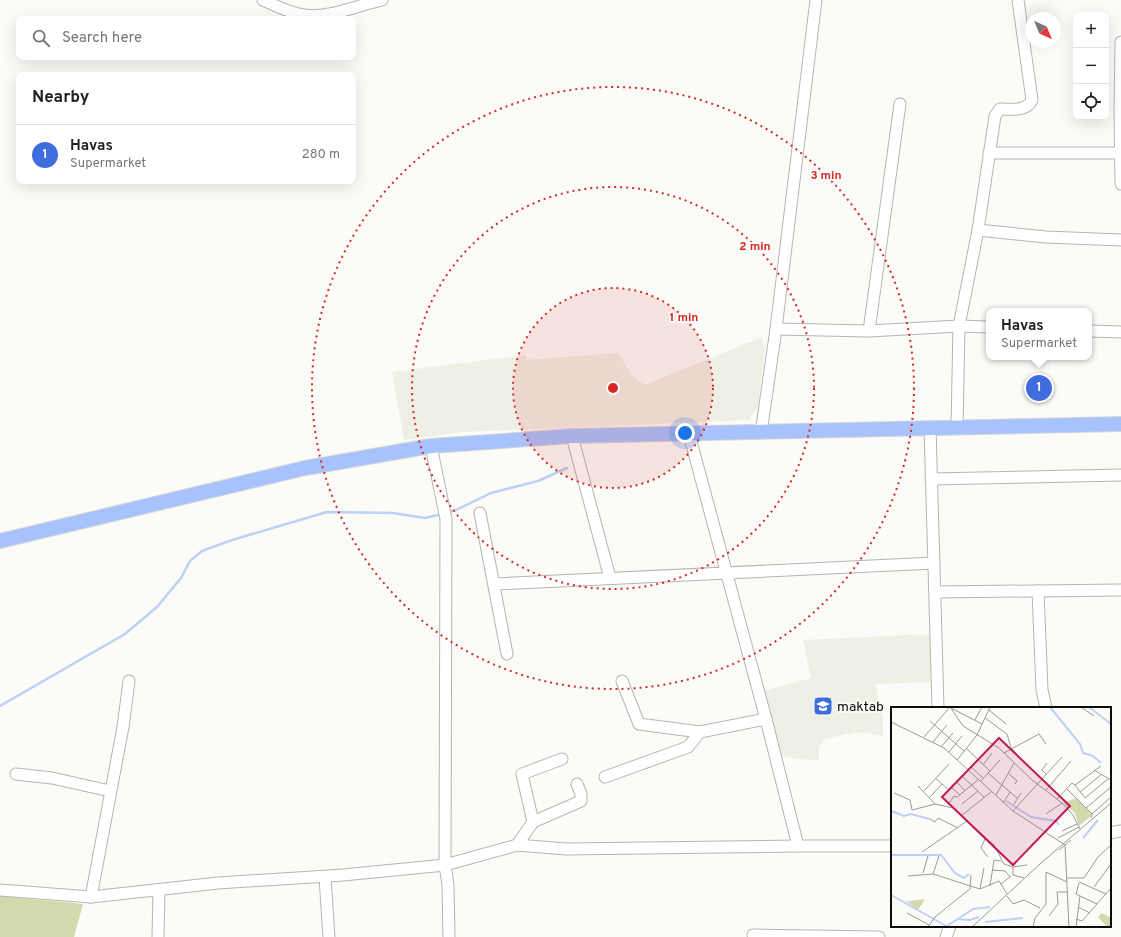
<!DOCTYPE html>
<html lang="en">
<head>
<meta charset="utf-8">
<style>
	:root { --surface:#fff; --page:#f2f2f2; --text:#222; --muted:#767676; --line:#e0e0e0; --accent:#3f6dde }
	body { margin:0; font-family:Overpass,sans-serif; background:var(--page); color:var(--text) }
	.controls { position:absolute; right:12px; top:12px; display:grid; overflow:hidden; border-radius:8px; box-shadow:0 4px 16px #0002 }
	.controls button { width:36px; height:36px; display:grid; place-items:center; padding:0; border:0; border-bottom:1px solid var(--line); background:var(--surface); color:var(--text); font:20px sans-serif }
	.compass { position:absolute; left:1025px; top:12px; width:36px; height:36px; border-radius:50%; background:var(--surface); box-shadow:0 4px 16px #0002; rotate:136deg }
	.you { position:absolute; left:685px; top:433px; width:14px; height:14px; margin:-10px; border:3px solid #fff; border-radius:50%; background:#1a73e8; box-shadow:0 0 0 6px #1a73e833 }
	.badge { display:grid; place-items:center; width:26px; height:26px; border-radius:50%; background:var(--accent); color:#fff; font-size:13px; font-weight:700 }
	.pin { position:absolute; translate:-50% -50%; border:2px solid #fff; box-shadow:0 1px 4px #0006 }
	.popup { position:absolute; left:986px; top:308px; width:106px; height:52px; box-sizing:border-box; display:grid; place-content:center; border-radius:8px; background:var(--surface); filter:drop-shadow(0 1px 3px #0005); font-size:13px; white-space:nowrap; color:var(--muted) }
	.popup b { font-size:15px; color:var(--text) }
	.popup::after { content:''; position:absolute; left:50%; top:100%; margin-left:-8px; border:8px solid transparent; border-top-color:var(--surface) }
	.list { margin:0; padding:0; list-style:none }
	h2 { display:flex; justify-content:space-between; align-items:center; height:52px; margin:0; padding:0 16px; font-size:17px }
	h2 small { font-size:13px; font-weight:400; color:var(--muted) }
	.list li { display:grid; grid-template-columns:26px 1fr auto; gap:12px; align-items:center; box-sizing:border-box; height:60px; padding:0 16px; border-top:1px solid var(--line) }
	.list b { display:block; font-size:15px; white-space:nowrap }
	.list p { margin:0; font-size:13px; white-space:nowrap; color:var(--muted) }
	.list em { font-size:13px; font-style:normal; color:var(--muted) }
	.icon { flex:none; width:22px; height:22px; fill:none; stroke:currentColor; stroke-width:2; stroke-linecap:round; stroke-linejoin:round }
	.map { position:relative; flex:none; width:1121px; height:937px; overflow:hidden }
	.search { position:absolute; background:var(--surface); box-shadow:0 4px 16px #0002; left:16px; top:16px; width:340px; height:44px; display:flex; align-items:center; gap:10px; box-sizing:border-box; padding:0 14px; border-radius:8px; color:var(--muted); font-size:15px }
	.panel { position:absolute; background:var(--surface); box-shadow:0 4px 16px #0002; left:16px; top:72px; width:340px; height:112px; border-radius:8px }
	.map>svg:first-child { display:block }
</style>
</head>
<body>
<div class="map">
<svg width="1121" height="937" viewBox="0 0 1121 937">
	<rect width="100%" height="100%" fill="#fbfcf8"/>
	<g fill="#eef0e5">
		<path d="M 762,337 L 765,348 L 758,406 L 749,420 L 464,432 L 404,440 L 392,372 L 526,355 L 526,360 L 618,353 L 632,376 L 645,385 Z"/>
		<path d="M 931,634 L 934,682 L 875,684 L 883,720 L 883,736 L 857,732 L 824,739 L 819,747 L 819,761 L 784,757 L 778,752 L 763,691 L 811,678 L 803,640 Z"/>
	</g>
	<path fill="#d2d9ac" d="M 0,896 L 83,904 L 74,937 L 0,937 Z"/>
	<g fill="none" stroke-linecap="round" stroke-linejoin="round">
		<g stroke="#bdd0f6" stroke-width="2.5">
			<path d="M 447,512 L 456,510 L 491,493 L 538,481 L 567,468"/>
			<path d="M 0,706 L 125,634 L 157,607 L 181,578 L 190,561 L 202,551 L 232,540 L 327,512 L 393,513 L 425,518 L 442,514"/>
		</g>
		<g stroke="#b5b6b2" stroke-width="13">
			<g id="minor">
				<path d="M 263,0 C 276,6 289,13 304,15 C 327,19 359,5 382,0"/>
				<path d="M 1121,42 L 1120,111 L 1121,184"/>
				<path d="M 989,153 L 1120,153"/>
				<path d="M 978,230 L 1046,237 L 1121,240"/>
				<path d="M 776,329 L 869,331 L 959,326 L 989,327"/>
				<path d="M 869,331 L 900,104"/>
				<path d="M 1089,331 L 1121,332"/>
				<path d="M 930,427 L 938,708"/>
				<path d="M 957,427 L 959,326 L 978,230 L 995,116 L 1000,109 C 1011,109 1026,112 1032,100 L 1018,0"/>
				<path d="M 761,433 L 776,329 L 816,0"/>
				<path d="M 689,434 L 766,719 L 798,846"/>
				<path d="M 572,436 L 610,578"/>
				<path d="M 431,446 L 446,519 L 445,865 L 448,885 L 449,937"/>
				<path d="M 931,479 L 1121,475"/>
				<path d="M 480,513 L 507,654"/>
				<path d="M 495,584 L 934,563"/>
				<path d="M 1038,591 L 1042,690 L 1046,708"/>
				<path d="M 936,592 L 1121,590"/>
				<path d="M 622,681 L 639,724 L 700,732 L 766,719"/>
				<path d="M 16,774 L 52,778 L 110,791"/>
				<path d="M 605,777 L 688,747 L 700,732"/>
				<path d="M 533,822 L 522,774 L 562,759"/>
				<path d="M 1110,833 L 1121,831"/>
				<path d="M 517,845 L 533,822 L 581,801 L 581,794 L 577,784"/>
				<path d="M 325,877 L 329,937"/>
				<path d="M 0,890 L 91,897 L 218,883 L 343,875 L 445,865 L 517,845 L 566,849 L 798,846 L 892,846"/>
				<path d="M 91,897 L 123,727 L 129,681"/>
				<path d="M 753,935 L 879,937"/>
				<path d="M 158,937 L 159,890"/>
				<path d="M 946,937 L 950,926"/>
			</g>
		</g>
		<g stroke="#d8d8d8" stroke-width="16">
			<path id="major" d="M 0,541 L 305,468 L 431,446 L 572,436 L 1121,424"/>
		</g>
		<use href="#minor" stroke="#fff" stroke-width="11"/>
		<use href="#major" stroke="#a7c2fd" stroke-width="14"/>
	</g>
	<circle cx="613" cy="388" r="100" fill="#d62828" fill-opacity=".12"/>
	<g fill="none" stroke="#d62828" stroke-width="2" stroke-dasharray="2 4">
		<circle cx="613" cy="388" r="100"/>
		<circle cx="613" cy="388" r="201"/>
		<circle cx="613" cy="388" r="301"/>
	</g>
	<defs>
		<g id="school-square" transform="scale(1)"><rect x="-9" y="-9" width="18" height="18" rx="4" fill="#3f6dde" stroke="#fbfcf8"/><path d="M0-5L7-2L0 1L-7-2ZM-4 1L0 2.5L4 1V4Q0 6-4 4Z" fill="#fff"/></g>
	</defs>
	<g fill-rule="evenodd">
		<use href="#school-square" x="823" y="706"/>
	</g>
	<g text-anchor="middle" stroke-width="4" stroke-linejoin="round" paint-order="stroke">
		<g font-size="14" fill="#0c0c0b" stroke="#fbfcf8" text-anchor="start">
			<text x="837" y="711">maktab</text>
		</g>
	</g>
	<g transform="translate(891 707)">
		<rect width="220" height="220" fill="#fbfcf8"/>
		<path d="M 185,91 L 201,108 L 188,119 L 184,106 L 172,96 ZM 34,192 L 27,203 L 15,194 L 19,194 ZM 211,206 L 220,211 L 220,220 L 216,220 L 207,210 Z" fill="#d2d9ac"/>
		<path fill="none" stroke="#bdd0f6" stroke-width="2" d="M 159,0 L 189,37 L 192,46 L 202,49 L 210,56M 198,0 L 220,17M 115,94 L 140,110 L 165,114 L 168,118M 0,104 L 13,109 L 20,107 L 39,112M 192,131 L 207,113M 0,148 L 50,148 L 64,166 L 73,171 L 78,167M 0,188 L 57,220M 66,212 L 79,213 L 88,210M 94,215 L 132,211M 56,219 L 82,202 L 99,200"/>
		<path fill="none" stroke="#9b9c99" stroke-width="1" d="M 190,0 L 203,9M 60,1 L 72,19 L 108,41 L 141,73 L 171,96 L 182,108 L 189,122M 60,1 L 91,17M 98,3 L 115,17M 94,11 L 116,27 L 120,41 L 131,53M 84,13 L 91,0M 39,14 L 73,44M 0,15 L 53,41 L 122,104 L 174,138 L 178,220M 33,30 L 59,0M 42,35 L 56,18M 50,40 L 62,26M 75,41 L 99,64M 58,45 L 71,29M 113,46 L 148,27 L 155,37M 66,53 L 86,28 L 99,0M 92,58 L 101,46M 79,59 L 92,71M 203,63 L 220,73M 97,66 L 126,91M 117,66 L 126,74 L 124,77M 155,67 L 151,63 L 156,56M 71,69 L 93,90M 45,72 L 58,83M 90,74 L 109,53M 66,75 L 74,84M 184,78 L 194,91 L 218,71M 27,79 L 44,97 L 62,101 L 103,138 L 113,157 L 122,160 L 136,158M 60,80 L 69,88M 176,82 L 201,107 L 200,111M 155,83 L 180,54M 33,84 L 58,57M 189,85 L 211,67M 3,86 L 19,93 L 21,103 L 44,97M 105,88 L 123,56M 39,90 L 51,77M 50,91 L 77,63M 166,92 L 181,76 L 184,78 L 210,59M 112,96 L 119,85M 71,97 L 87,84M 123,97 L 130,86M 57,98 L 63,89 L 66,90 L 87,73M 195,101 L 220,80M 122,104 L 171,50M 155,107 L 171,96M 201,107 L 220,90M 70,109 L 100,85M 39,112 L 44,115 L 47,111 L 67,121M 171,124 L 186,117M 167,131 L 188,120M 94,132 L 90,141 L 97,150M 168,143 L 180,133M 31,145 L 76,114M 122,160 L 122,168 L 133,171M 101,163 L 114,164 L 119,170M 32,166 L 37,149M 42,167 L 48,149M 17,169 L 42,167 L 89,182 L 108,174 L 116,187M 176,171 L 193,171 L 207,150 L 220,138M 188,175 L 215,187M 188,176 L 185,187 L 206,197M 110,177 L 120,169M 99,179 L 103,153 L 110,154M 203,180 L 220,157M 79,181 L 80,168M 89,182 L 93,161M 116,189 L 122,197 L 133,193 L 149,201M 187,200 L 199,206M 16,206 L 38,218M 158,209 L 167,197 L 166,185 L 176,185M 185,212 L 191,214 L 220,181M 37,220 L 44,210 L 80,181M 81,220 L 150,156 L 220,96M 142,220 L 144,211 L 155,197 L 155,165 L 176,175M 185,220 L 189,189"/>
		<path fill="#c2185b" fill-opacity="0.15" stroke="#c2185b" stroke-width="2" d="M 108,31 L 179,99 L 122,158 L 51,90 Z"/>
		<rect width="220" height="220" fill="none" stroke="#0c0c0b" stroke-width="2"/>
	</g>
	<circle cx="613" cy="388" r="6" fill="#d62828" stroke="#fbfcf8" stroke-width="2"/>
	<g font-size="12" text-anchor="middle" font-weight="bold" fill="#d62828" stroke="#fbfcf8" stroke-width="4" stroke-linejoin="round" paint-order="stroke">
		<text x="826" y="179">3 min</text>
		<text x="755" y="250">2 min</text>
		<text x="684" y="321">1 min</text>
	</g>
</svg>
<div class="controls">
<button>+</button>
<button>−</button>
<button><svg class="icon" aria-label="locate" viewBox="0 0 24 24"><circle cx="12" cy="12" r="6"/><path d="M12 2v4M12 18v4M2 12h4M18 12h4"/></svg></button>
</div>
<svg class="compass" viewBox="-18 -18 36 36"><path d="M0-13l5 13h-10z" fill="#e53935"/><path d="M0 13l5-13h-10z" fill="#767676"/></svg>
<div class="you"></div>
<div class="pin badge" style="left:1039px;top:388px">1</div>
<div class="popup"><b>Havas</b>Supermarket</div>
<div class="search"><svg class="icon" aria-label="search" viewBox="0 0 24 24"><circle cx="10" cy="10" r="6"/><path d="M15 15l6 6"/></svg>Search here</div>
<section class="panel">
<h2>Nearby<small></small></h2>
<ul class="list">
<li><span class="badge">1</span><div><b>Havas</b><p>Supermarket</p></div><em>280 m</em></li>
</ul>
</section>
</div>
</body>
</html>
